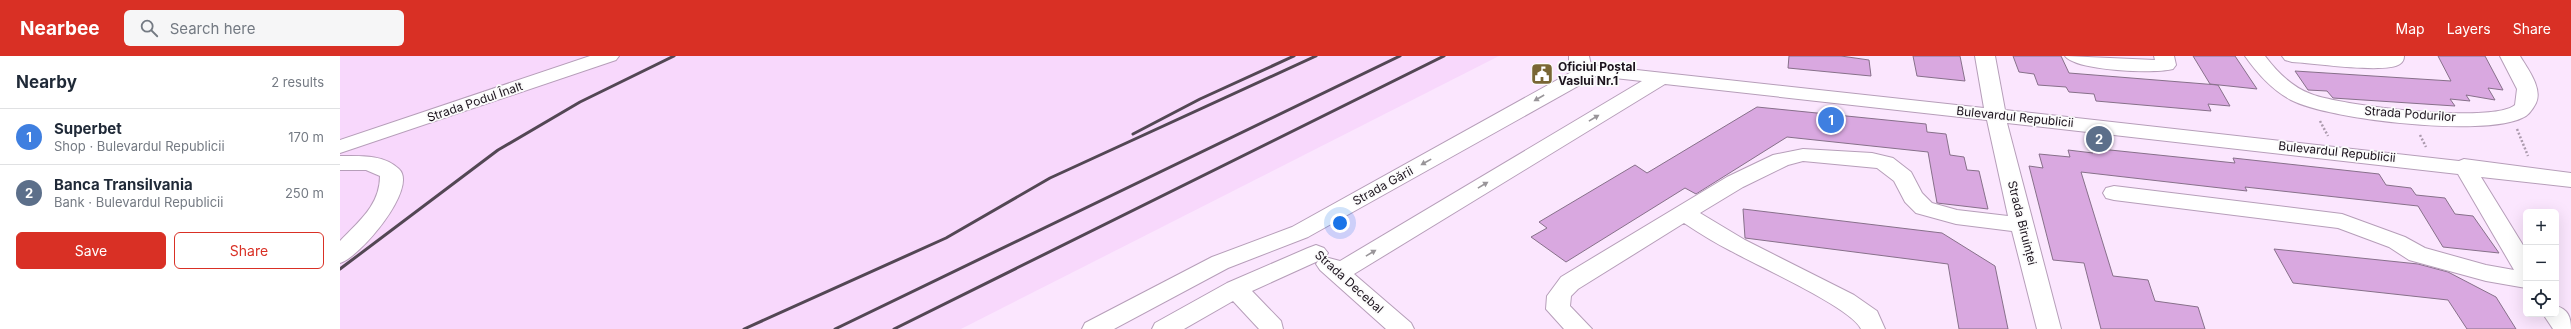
<!DOCTYPE html>
<html lang="en">
<head>
<meta charset="utf-8">
<style>
	:root { --surface:#fff; --page:#f6f6f7; --text:#1f2937; --muted:#747a83; --line:#e0e1e3; --accent:#d93025 }
	body { margin:0; font-family:Inter,sans-serif; background:var(--page); color:var(--text) }
	.controls { position:absolute; right:12px; bottom:12px; display:grid; overflow:hidden; border-radius:6px; box-shadow:0 4px 16px #0002 }
	.controls button { width:36px; height:36px; display:grid; place-items:center; padding:0; border:0; border-bottom:1px solid var(--line); background:var(--surface); color:var(--text); font:20px sans-serif }
	.you { position:absolute; left:1000px; top:167px; width:14px; height:14px; margin:-10px; border:3px solid #fff; border-radius:50%; background:#1a73e8; box-shadow:0 0 0 6px #1a73e833 }
	.badge { display:grid; place-items:center; width:26px; height:26px; border-radius:50%; background:var(--accent); color:#fff; font-size:13px; font-weight:700 }
	.pin { position:absolute; translate:-50% -50%; border:2px solid #fff; box-shadow:0 1px 4px #0006 }
	.list { margin:0; padding:0; list-style:none }
	h2 { display:flex; justify-content:space-between; align-items:center; height:52px; margin:0; padding:0 16px; font-size:17px }
	h2 small { font-size:13px; font-weight:400; color:var(--muted) }
	.list li { display:grid; grid-template-columns:26px 1fr auto; gap:12px; align-items:center; box-sizing:border-box; height:56px; padding:0 16px; border-top:1px solid var(--line) }
	.list b { display:block; font-size:15px; white-space:nowrap }
	.list p { margin:0; font-size:13px; white-space:nowrap; color:var(--muted) }
	.list em { font-size:13px; font-style:normal; color:var(--muted) }
	.actions { display:flex; gap:8px; padding:12px 16px }
	.actions a { flex:1; padding:9px 0; border:1px solid var(--accent); border-radius:6px; text-align:center; font-size:14px; color:var(--accent) }
	.actions .main { background:var(--accent); color:#fff }
	.icon { flex:none; width:22px; height:22px; fill:none; stroke:currentColor; stroke-width:2; stroke-linecap:round; stroke-linejoin:round }
	.map { position:relative; flex:none; width:2231px; height:273px; overflow:hidden }
	header { display:flex; align-items:center; gap:24px; box-sizing:border-box; height:56px; padding:0 20px; background:var(--accent); color:#fff }
	header strong { font-size:19px }
	nav { display:flex; gap:22px; margin-inline-start:auto; font-size:14px }
	.search { width:280px; height:36px; background:var(--page); display:flex; align-items:center; gap:10px; box-sizing:border-box; padding:0 14px; border-radius:6px; color:var(--muted); font-size:15px }
	main { display:flex }
	aside { flex:1; background:var(--surface) }
	.map>svg:first-child { display:block }
</style>
</head>
<body>
<header>
<strong>Nearbee</strong>
<div class="search"><svg class="icon" aria-label="search" viewBox="0 0 24 24"><circle cx="10" cy="10" r="6"/><path d="M15 15l6 6"/></svg>Search here</div>
<nav><a>Map</a><a>Layers</a><a>Share</a></nav>
</header>
<main>
<aside>
<h2>Nearby<small>2 results</small></h2>
<ul class="list">
<li><span class="badge" style="background:#3f7fe0">1</span><div><b>Superbet</b><p>Shop · Bulevardul Republicii</p></div><em>170 m</em></li>
<li><span class="badge" style="background:#5c6f8a">2</span><div><b>Banca Transilvania</b><p>Bank · Bulevardul Republicii</p></div><em>250 m</em></li>
</ul>
<div class="actions"><a class="main">Save</a><a>Share</a></div>
</aside>
<div class="map">
<svg width="2231" height="273" viewBox="0 0 2231 273">
	<rect width="100%" height="100%" fill="#fbe6fe"/>
	<path fill="#f8d8fc" d="M 0,0 L 1159,0 L 621,273 L 0,273 Z"/>
	<g fill="#d9a8e0" stroke="#87708a">
		<path d="M 1449,0 L 1501,0 L 1529,4 L 1531,20 L 1448,12 Z"/>
		<path d="M 1573,0 L 1620,0 L 1625,25 L 1577,20 Z"/>
		<path d="M 1673,0 L 1721,0 L 1729,17 L 1878,29 L 1890,50 L 1868,48 L 1871,55 L 1756,45 L 1754,38 L 1729,36 L 1726,31 L 1698,29 L 1694,18 L 1679,16 Z"/>
		<path d="M 1853,0 L 1895,0 L 1917,33 L 1870,28 Z"/>
		<path d="M 2098,0 L 2145,0 L 2163,34 L 2148,32 L 2155,44 L 2126,39 L 2130,45 L 2110,43 L 2115,50 L 1993,42 L 1987,35 L 1968,34 L 1955,15 L 2111,25 Z"/>
		<path d="M 1417,51 L 1586,68 L 1587,76 L 1606,78 L 1610,99 L 1624,101 L 1627,114 L 1639,115 L 1648,153 L 1597,147 L 1588,96 L 1447,81 L 1356,138 L 1345,132 L 1226,206 L 1191,181 L 1207,172 L 1199,166 L 1295,109 L 1307,117 Z"/>
		<path d="M 1751,92 L 1895,107 L 1893,102 L 2039,118 L 2046,129 L 2071,132 L 2076,139 L 2105,142 L 2115,158 L 2133,160 L 2159,197 L 2103,191 L 2078,150 L 1905,131 L 1907,135 L 1741,116 L 1773,220 L 1808,224 L 1815,245 L 1858,251 L 1865,273 L 1761,273 L 1744,207 L 1713,204 L 1689,110 L 1703,112 L 1699,98 L 1730,101 L 1728,94 L 1753,97 Z"/>
		<path d="M 1403,153 L 1602,177 L 1655,210 L 1668,273 L 1619,273 L 1608,208 L 1405,182 Z"/>
		<path d="M 1934,193 L 2078,208 L 2108,216 L 2156,241 L 2176,273 L 2127,273 L 2108,244 L 1953,227 Z"/>
	</g>
	<g fill="none" stroke-linecap="round" stroke-linejoin="round">
		<g stroke="#b69eb9" stroke-width="2">
			<g id="minor">
				<path d="M 250,0 L 279,0 L 276,4 L 0,97 L 0,84 Z"/>
				<path d="M 1229,0 L 1249,0 L 1251,9 L 1644,52 L 1635,0 L 1655,0 L 1665,54 L 2119,105 L 2124,103 L 2231,117 L 2231,131 L 2141,121 L 2186,194 L 2186,232 L 2146,225 L 2069,204 L 2049,191 L 1998,172 L 1774,144 L 1766,142 L 1763,137 L 1766,132 L 1774,130 L 2002,158 L 2065,181 L 2085,192 L 2146,209 L 2174,214 L 2118,118 L 1667,67 L 1721,273 L 1697,273 L 1672,175 L 1616,168 L 1576,157 L 1565,146 L 1554,125 L 1537,112 L 1463,105 L 1448,109 L 1403,131 L 1360,157 L 1405,184 L 1514,239 L 1537,255 L 1545,273 L 1521,273 C 1512,252 1416,209 1391,195 C 1375,187 1359,177 1344,167 L 1238,233 L 1231,240 L 1230,250 L 1252,273 L 1224,273 L 1206,253 L 1207,240 L 1221,221 L 1387,121 L 1433,99 L 1463,93 L 1532,97 L 1553,102 L 1571,116 L 1582,137 L 1592,147 L 1617,154 L 1668,160 L 1647,64 L 1325,28 L 1014,218 L 1071,267 L 1074,273 L 1046,273 L 980,214 L 976,208 L 978,205 L 912,235 L 941,265 L 943,273 L 919,273 L 893,245 L 844,273 L 812,273 L 815,267 L 887,227 L 968,192 L 976,189 L 984,192 L 988,197 L 985,201 L 1000,205 L 1302,25 L 1256,20 L 968,181 L 888,212 L 774,273 L 742,273 L 745,267 L 872,201 L 952,171 L 1235,14 L 1229,7 Z"/>
				<path d="M 1725,0 L 1815,4 L 1814,0 L 1834,0 L 1836,9 L 1833,13 C 1815,18 1736,15 1725,0 Z"/>
				<path d="M 1905,0 L 1925,0 C 1937,16 1952,31 1971,38 C 2001,50 2153,68 2175,49 L 2177,33 L 2160,0 L 2180,0 C 2187,12 2203,32 2196,47 C 2193,53 2188,60 2182,62 C 2143,81 1990,64 1951,44 C 1932,34 1917,17 1905,0 Z"/>
				<path d="M 1942,0 L 2064,0 C 2064,3 2063,6 2060,8 C 2046,18 1973,7 1952,6 L 1945,4 Z"/>
				<path d="M 0,100 C 19,100 44,98 59,113 C 79,132 19,202 0,207 L 0,185 C 19,165 40,149 40,120 L 26,114 L 0,114 Z"/>
				<path d="M 2216,250 C 2228,253 2231,261 2231,273 L 2213,273 L 2203,258 L 2216,258 Z"/>
			</g>
		</g>
		<g stroke="#ab9aad" stroke-width="2.5" stroke-dasharray="2 2" stroke-linecap="butt">
			<path d="M 1980,65 L 1988,80"/>
			<path d="M 2177,73 L 2188,100"/>
			<path d="M 2080,79 L 2086,91"/>
		</g>
		<use href="#minor" fill="#fff" fill-rule="evenodd"/>
		<g stroke="#534754" stroke-width="3">
			<path d="M 793,78 L 860,43 L 954,0"/>
			<path d="M 0,213 L 158,94 L 240,46 L 334,0"/>
			<path d="M 404,273 L 606,182 L 710,122 L 976,0"/>
			<path d="M 495,273 L 1060,0"/>
			<path d="M 554,273 L 1104,0"/>
		</g>
	</g>
	<defs><path id="oneway-solid" d="M-6-.8H1V-3.2L6.5 0L1 3.2V.8H-6Z"/></defs>
	<g fill="#999599">
		<use href="#oneway-solid" transform="translate(1199 42) rotate(150)"/>
		<use href="#oneway-solid" transform="translate(1254 62) rotate(-31)"/>
		<use href="#oneway-solid" transform="translate(1086 106) rotate(151)"/>
		<use href="#oneway-solid" transform="translate(1143 129) rotate(-31)"/>
		<use href="#oneway-solid" transform="translate(1031 197) rotate(-31)"/>
	</g>
	<defs>
		<g id="civic-square" transform="scale(1.15)"><rect x="-9" y="-9" width="18" height="18" rx="4" fill="#796634" stroke="#fbfbfb"/><path d="M-.6-6.5H3V-4.5H.6V-3L4-1V1h2V6H-6V1h2V-1L-.6-3ZM-1.2 2.5V6h2.4V2.5Z" fill="#fff"/></g>
	</defs>
	<g fill-rule="evenodd">
		<use href="#civic-square" x="1202" y="18"/>
	</g>
	<g text-anchor="middle" stroke-width="3.5" stroke-linejoin="round" paint-order="stroke">
		<g font-size="12" font-weight="bold" fill="#1c131d" stroke="#fbfbfb" text-anchor="start">
			<text x="1218" y="15">Oficiul Poștal<tspan x="1218" dy="14">Vaslui Nr.1</tspan></text>
		</g>
		<g font-size="12" fill="#1c131d" stroke="#fbfbfb">
			<text transform="translate(135 46) rotate(-19)" y="4">Strada Podul Înalt</text>
			<text transform="translate(2070 58) rotate(4)" y="4">Strada Podurilor</text>
			<text transform="translate(1675 61) rotate(6)" y="4">Bulevardul Republicii</text>
			<text transform="translate(1997 96) rotate(6)" y="4">Bulevardul Republicii</text>
			<text transform="translate(1043 130) rotate(-29)" y="4">Strada Gării</text>
			<text transform="translate(1682 167) rotate(76)" y="4">Strada Biruinței</text>
			<text transform="translate(1009 226) rotate(42)" y="4">Strada Decebal</text>
		</g>
	</g>
</svg>
<div class="controls">
<button>+</button>
<button>−</button>
<button><svg class="icon" aria-label="locate" viewBox="0 0 24 24"><circle cx="12" cy="12" r="6"/><path d="M12 2v4M12 18v4M2 12h4M18 12h4"/></svg></button>
</div>
<div class="you"></div>
<div class="pin badge" style="left:1491px;top:64px;background:#3f7fe0">1</div>
<div class="pin badge" style="left:1759px;top:83px;background:#5c6f8a">2</div>
</div>
</main>
</body>
</html>
